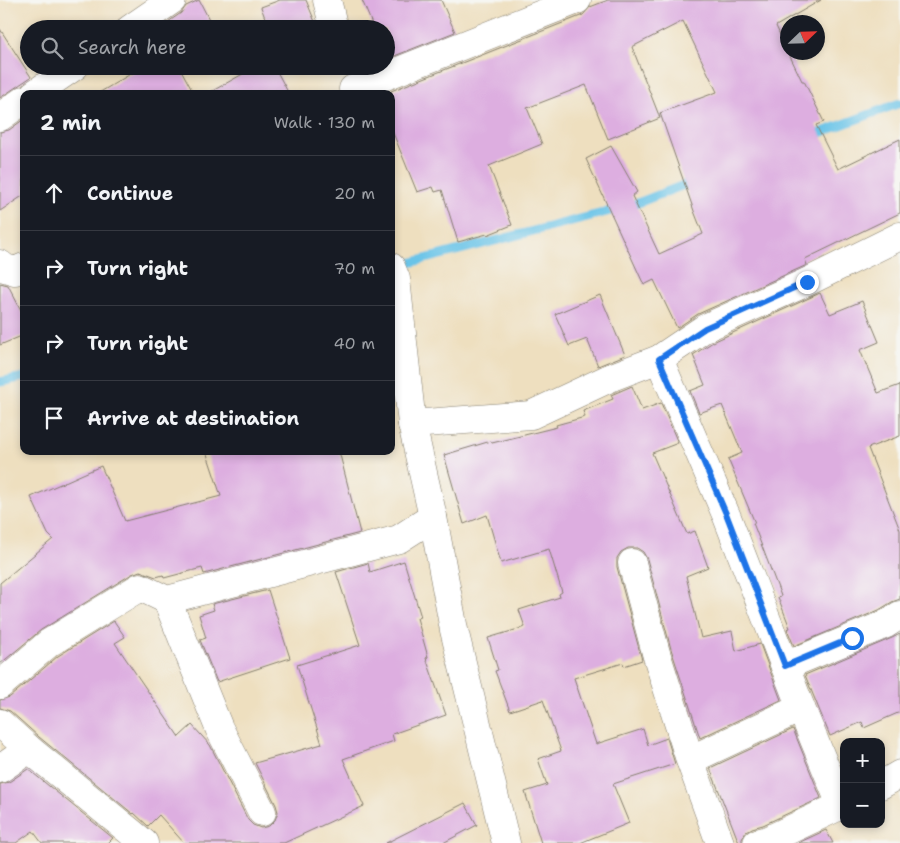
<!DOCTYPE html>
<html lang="en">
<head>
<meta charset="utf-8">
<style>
	:root { --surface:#171b24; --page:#242831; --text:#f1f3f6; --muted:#9ea1a6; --line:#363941 }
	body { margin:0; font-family:"Shantell Sans",sans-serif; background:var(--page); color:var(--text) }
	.controls { position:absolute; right:15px; bottom:15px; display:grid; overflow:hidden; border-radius:10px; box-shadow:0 2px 8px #0003 }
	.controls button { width:45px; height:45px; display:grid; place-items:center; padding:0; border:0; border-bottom:1px solid var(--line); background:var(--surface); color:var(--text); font:25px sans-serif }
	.compass { position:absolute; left:780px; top:15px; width:45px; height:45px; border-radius:50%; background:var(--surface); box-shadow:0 2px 8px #0003; rotate:67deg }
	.stop { position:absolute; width:15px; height:15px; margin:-11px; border:4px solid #1a73e8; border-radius:50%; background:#fff }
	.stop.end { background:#1a73e8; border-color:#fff; box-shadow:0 1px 5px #0008 }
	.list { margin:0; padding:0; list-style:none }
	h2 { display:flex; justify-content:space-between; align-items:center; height:65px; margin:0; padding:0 20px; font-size:21px }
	h2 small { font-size:16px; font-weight:400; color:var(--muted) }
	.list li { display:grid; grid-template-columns:32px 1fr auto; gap:15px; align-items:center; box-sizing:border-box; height:75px; padding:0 20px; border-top:1px solid var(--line) }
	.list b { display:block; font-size:19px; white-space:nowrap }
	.list em { font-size:16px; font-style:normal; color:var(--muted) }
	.icon { flex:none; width:28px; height:28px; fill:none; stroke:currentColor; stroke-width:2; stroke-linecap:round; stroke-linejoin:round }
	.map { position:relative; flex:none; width:900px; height:843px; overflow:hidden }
	.search { position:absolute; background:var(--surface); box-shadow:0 2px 8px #0003; left:20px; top:20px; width:375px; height:55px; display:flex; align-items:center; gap:12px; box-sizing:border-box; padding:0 18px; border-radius:28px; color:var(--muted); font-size:19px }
	.panel { position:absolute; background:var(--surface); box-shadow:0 2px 8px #0003; left:20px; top:90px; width:375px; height:365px; border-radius:10px }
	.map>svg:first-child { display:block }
</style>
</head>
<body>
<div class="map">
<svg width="900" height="843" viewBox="0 0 900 843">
	<rect width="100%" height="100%" fill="#f6f6f2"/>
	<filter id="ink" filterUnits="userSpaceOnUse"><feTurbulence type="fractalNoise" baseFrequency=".02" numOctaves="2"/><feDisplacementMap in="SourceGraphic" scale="10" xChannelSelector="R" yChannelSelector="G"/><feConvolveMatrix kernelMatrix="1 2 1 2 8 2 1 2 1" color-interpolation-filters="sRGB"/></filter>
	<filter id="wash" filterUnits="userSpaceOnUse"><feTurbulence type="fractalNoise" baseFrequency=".0096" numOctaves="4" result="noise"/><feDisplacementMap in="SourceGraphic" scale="20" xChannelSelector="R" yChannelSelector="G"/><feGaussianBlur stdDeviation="1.12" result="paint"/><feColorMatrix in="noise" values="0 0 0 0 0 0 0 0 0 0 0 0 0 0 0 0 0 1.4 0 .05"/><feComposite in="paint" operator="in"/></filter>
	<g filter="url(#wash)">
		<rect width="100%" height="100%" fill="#eedfbf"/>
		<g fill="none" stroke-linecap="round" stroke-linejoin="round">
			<g stroke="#6bc4e8" stroke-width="9">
				<path d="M 809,137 L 900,103"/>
				<path d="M 394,267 L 630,206 L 694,181"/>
				<path d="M 0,382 L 24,377"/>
			</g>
		</g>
		<g id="blocks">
			<g fill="#ddaee0">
				<path d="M 199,0 L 214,29 L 158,29 L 181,13 L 186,6 Z"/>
				<path d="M 280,0 L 306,0 L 318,29 L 269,29 L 261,7 Z"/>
				<path d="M 362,0 L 441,0 L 455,32 L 387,59 L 386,29 L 374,29 Z"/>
				<path d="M 608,0 L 821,0 L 776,26 L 788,52 L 802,81 L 804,81 L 824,122 L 816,125 L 838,169 L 900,139 L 900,213 L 805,259 L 807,265 L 698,314 L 677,328 L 654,280 L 644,285 L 586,159 L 611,146 L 637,192 L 632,196 L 659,254 L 703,234 L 694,211 L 660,113 L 717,92 L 683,21 L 632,47 L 660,118 L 608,139 L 586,85 L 527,108 L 542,144 L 489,166 L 512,225 L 487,235 L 487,234 L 458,242 L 442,190 L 435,192 L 433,187 L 417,192 L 391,128 L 391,91 L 583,15 L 590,7 Z"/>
				<path d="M 0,29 L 31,77 L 0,98 Z"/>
				<path d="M 144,66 L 179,66 L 194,94 L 97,94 Z"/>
				<path d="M 257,66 L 274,66 L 289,94 L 207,94 Z"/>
				<path d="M 24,119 L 24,195 L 0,211 L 0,132 L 9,130 Z"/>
				<path d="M 0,283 L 8,285 L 24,316 L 24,335 L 0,345 Z"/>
				<path d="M 820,293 L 830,314 L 862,301 L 879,342 L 860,350 L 878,393 L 900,385 L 900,436 L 868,448 L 900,530 L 900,599 L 892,602 L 879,610 L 794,646 L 787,629 L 790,628 L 778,597 L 781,596 L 753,523 L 755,523 L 728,459 L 742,453 L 722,405 L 699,413 L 690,391 L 705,385 L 693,355 L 713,342 Z"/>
				<path d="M 600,295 L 625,355 L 598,366 L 587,339 L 569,346 L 555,314 Z"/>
				<path d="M 632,386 L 642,410 L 661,403 L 678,443 L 652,453 L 687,534 L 695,531 L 708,567 L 686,576 L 701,638 L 732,631 L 736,651 L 760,644 L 781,700 L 700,738 L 671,649 L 647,559 L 643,552 L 637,548 L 628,548 L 621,552 L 617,558 L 617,567 L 642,660 L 624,666 L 623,663 L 574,678 L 596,744 L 643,729 L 648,745 L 667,738 L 675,764 L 613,784 L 629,823 L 580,843 L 541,843 L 525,792 L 547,785 L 538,759 L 561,751 L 543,700 L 510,711 L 495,671 L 498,670 L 488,638 L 525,627 L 519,610 L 560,597 L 559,594 L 562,592 L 549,549 L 501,563 L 487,515 L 464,524 L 444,455 L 491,441 L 492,443 L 557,427 L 556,425 L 585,417 L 583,411 L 613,399 L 611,395 Z"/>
				<path d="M 206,451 L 339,451 L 360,533 L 204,574 L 202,568 L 164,578 L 163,575 L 156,577 L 140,571 L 132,574 L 41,630 L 0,664 L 0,583 L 53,539 L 48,534 L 31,497 L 101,466 L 125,521 L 221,496 Z"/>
				<path d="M 404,561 L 421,617 L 417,618 L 428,657 L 426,658 L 446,715 L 392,734 L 394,741 L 343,759 L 364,806 L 284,843 L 184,843 L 159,815 L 148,826 L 134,813 L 133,814 L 39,737 L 10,711 L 0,708 L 0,700 L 10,697 L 58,656 L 114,621 L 125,637 L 115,643 L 179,737 L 192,725 L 210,745 L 248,820 L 253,825 L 261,828 L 269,826 L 275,820 L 278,812 L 276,805 L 255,763 L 322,744 L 297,665 L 360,645 L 336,572 L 368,563 L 370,572 Z"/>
				<path d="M 268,590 L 290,658 L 217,682 L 200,640 L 206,638 L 199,615 L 214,610 L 212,604 Z"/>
				<path d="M 900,634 L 900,712 L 864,728 L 862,722 L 830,736 L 805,675 L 892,638 Z"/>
				<path d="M 793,729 L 821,798 L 763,825 L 752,828 L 746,832 L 742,839 L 742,843 L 739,843 L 710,768 Z"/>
				<path d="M 28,769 L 113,838 L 108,843 L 42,843 L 33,831 L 16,843 L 0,843 L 0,784 L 9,782 Z"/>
				<path d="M 465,803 L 477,825 L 443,843 L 386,843 Z"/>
				<path d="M 826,830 L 833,843 L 798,843 Z"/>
			</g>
		</g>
	</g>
	<g filter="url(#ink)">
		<use href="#blocks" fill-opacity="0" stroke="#857e6e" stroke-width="1"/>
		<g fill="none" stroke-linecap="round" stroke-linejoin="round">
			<g stroke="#857e6e" stroke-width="29">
				<g id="minor">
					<path d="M 327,0 L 334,29"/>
					<path d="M 130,29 L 172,0"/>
					<path d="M 353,89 L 577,0"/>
					<path d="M 34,94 L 75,66"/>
					<path d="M 0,117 L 24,100"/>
					<path d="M 0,264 L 5,268 L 15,271 L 24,267"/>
					<path d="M 391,267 L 396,279 L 412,424 L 433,517 L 454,630 L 506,843"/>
					<path d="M 659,359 L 727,517 L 801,708 L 841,805"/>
					<path d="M 412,424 L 531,415 L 612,377 L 659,359 L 705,328 L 807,282 L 900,236"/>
					<path d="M 632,563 L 656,653 L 690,760 L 720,843"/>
					<path d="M 167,600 L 219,728 L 262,812"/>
					<path d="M 785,666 L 886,624 L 900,615"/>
					<path d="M 0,685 L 49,643 L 140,587 L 167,600 L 399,539 L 433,517"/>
					<path d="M 0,723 L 29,749 L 144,843"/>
					<path d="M 690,760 L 801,708"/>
					<path d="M 0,769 L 29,749"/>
					<path d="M 881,785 L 900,774"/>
					<path d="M 757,843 L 768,840 L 844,804"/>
				</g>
			</g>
			<use href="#minor" stroke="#fff" stroke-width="28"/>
		</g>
	</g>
	<g fill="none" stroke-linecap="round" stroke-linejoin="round" filter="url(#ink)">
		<path stroke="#1a73e8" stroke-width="6" d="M 807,282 L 705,328 L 659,359 L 727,516 L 785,666 L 852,638"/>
	</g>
</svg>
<div class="controls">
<button>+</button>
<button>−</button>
</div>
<svg class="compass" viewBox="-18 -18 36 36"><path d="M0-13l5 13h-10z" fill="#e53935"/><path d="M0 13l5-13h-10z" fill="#9ea1a6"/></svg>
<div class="stop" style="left:852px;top:638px"></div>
<div class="stop end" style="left:807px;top:282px"></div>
<div class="search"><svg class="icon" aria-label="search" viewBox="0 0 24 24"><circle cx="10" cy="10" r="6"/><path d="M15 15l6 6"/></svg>Search here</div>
<section class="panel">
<h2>2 min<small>Walk · 130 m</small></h2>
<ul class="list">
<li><svg class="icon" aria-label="ahead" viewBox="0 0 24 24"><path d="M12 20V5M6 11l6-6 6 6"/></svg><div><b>Continue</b></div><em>20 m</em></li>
<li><svg class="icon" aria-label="right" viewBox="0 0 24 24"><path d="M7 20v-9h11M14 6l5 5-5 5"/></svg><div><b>Turn right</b></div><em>70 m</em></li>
<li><svg class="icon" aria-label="right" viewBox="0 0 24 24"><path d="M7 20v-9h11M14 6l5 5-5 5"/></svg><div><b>Turn right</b></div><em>40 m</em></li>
<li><svg class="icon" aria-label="arrive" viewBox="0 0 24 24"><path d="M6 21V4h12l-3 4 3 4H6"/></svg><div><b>Arrive at destination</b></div></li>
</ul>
</section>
</div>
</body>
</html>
